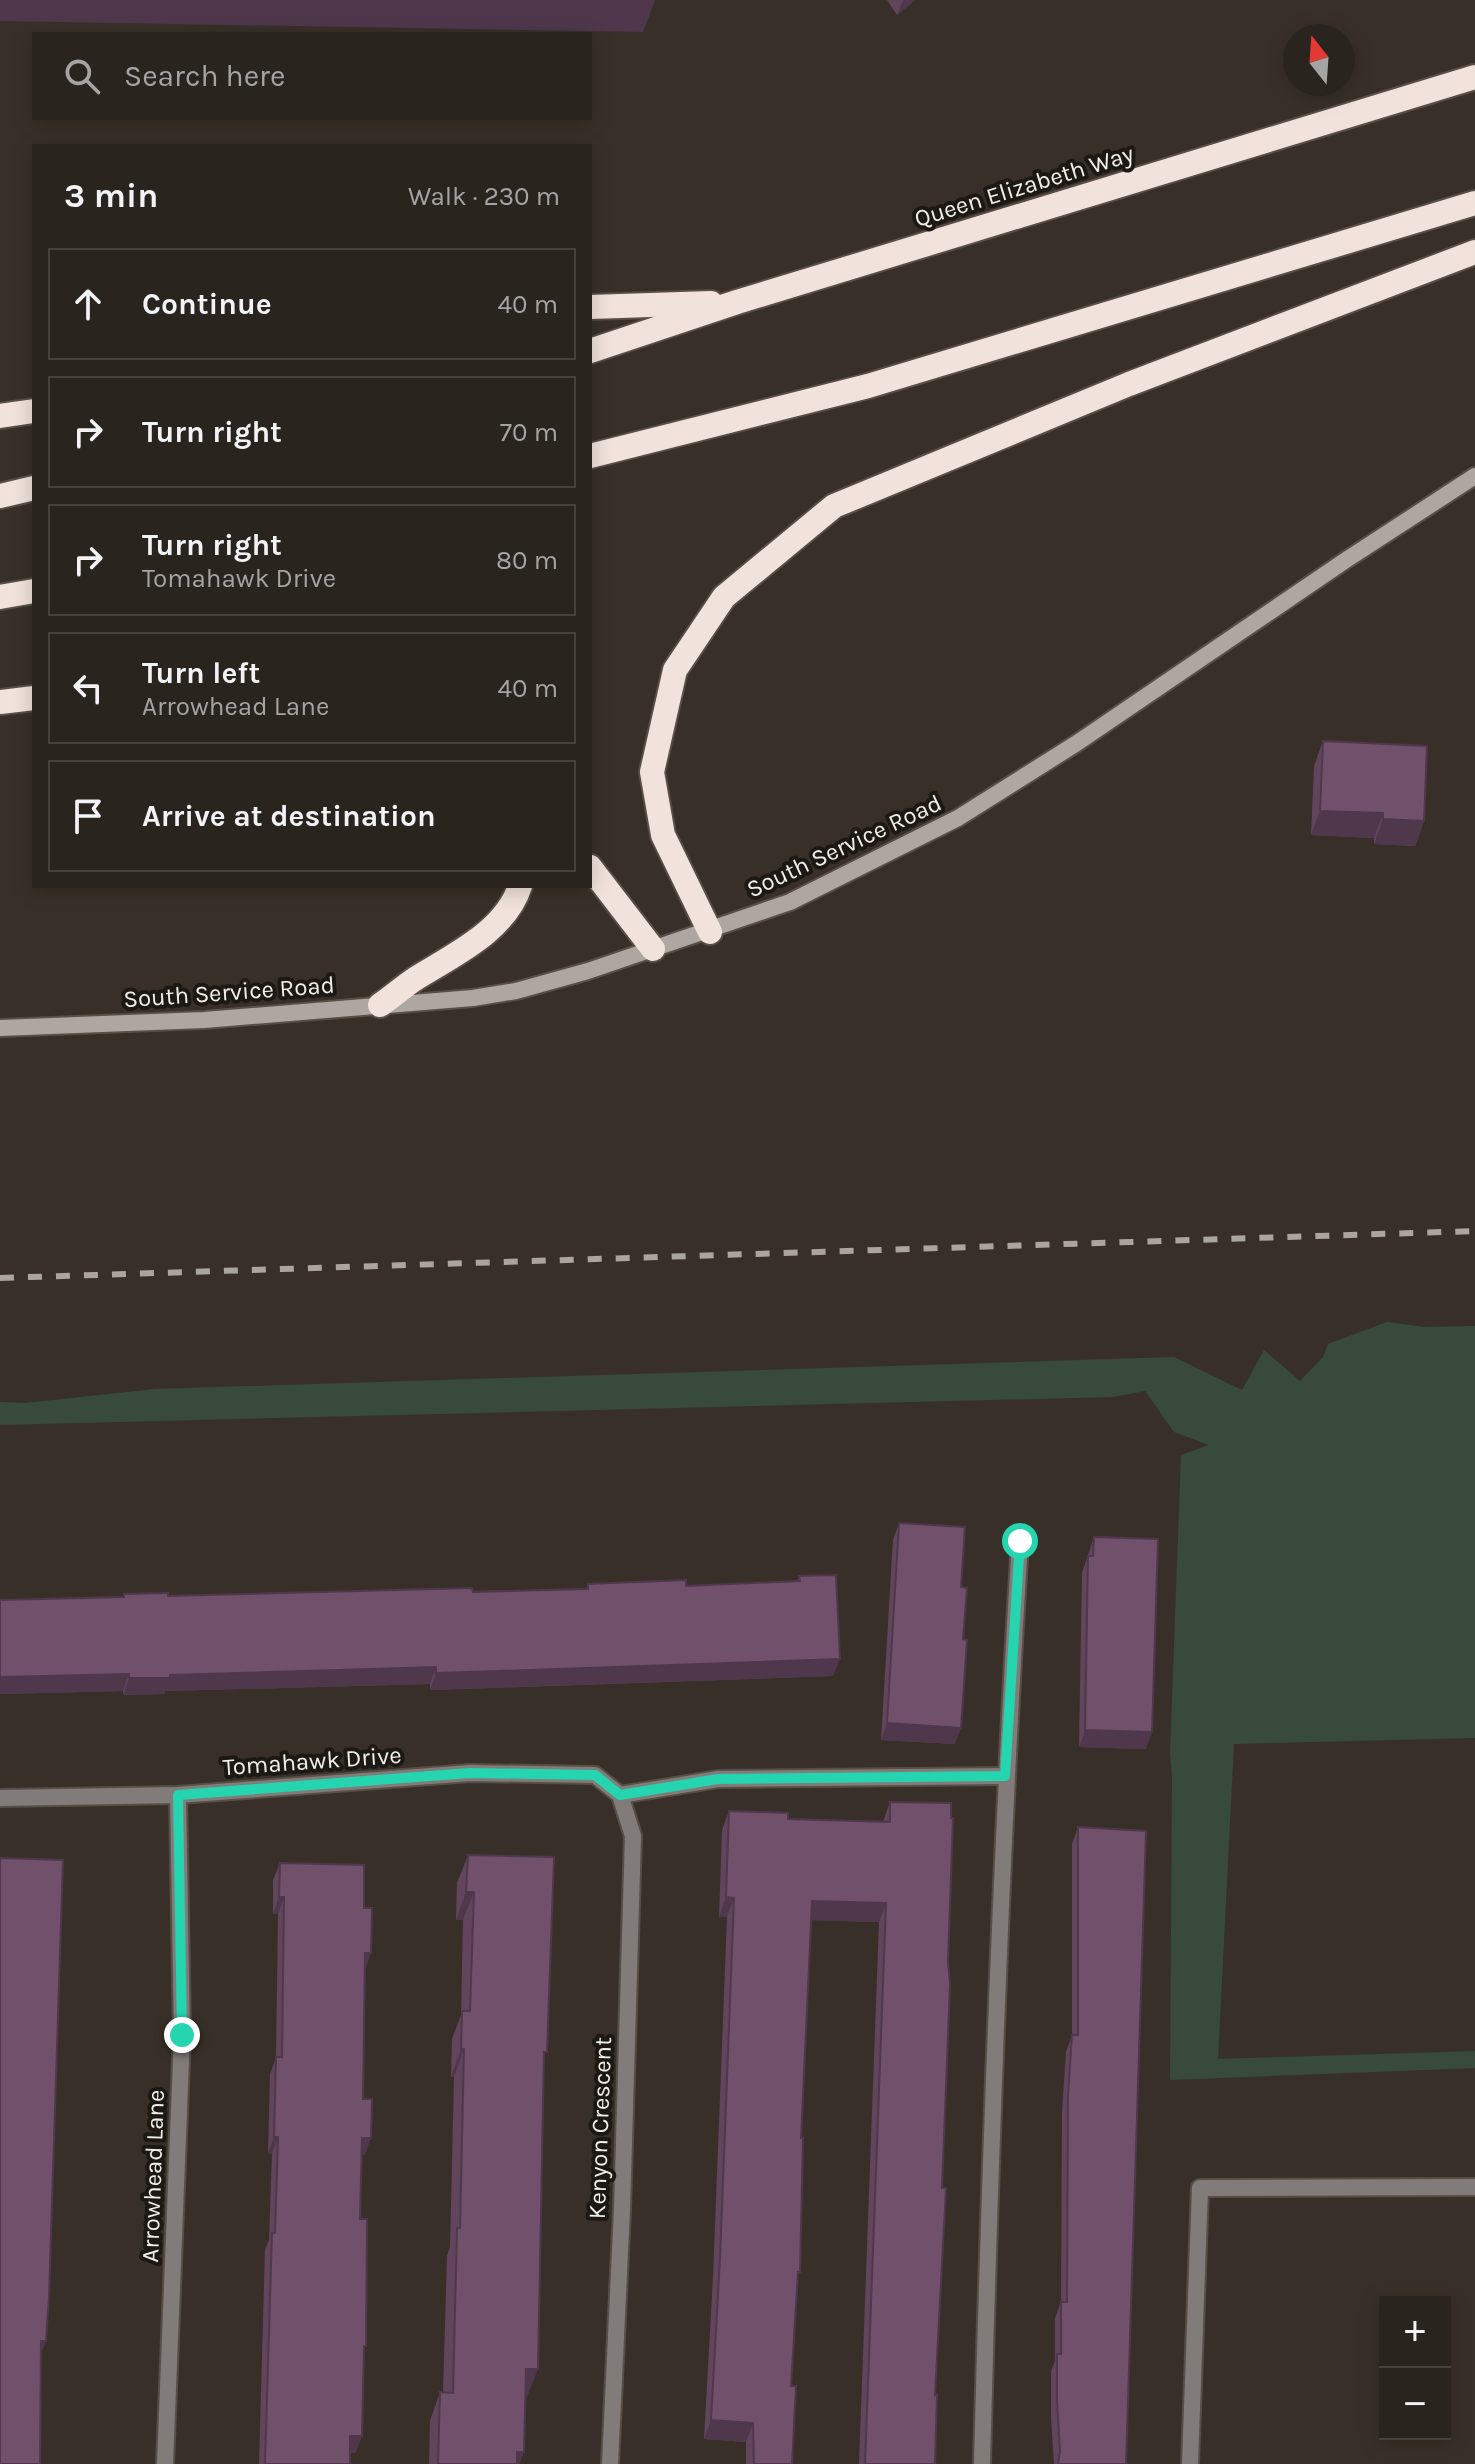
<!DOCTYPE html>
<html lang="en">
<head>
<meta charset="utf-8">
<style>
	:root { --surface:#2a241e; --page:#322c27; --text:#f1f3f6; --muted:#a5a4a4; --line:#46413c }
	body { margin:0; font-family:Karla,sans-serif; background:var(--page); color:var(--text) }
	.controls { position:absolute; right:24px; bottom:24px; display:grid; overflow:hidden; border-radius:0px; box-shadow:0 4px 20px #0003 }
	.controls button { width:72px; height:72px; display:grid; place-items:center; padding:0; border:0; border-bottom:2px solid var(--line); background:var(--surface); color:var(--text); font:40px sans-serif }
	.compass { position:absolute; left:1283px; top:24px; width:72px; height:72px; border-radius:50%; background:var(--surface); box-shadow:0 4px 20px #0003; rotate:343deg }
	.stop { position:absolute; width:24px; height:24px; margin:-18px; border:6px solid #24d5af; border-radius:50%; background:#fff }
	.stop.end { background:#24d5af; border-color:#fff; box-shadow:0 2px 8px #0008 }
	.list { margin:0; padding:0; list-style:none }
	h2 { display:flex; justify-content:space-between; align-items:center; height:104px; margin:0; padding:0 32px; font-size:34px }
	h2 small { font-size:26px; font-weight:400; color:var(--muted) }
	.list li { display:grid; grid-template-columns:52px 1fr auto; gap:24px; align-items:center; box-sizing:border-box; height:112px; margin:0 16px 16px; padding:0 16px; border:2px solid var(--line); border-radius:0px }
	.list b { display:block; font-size:30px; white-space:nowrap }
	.list p { margin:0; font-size:26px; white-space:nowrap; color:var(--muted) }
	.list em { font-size:26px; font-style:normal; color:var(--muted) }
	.icon { flex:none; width:44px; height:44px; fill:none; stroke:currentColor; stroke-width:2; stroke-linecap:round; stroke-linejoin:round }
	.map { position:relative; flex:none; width:1475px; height:2464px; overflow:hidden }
	.search { position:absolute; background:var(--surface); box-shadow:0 4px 20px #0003; left:32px; top:32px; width:560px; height:88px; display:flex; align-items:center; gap:20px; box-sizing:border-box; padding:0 28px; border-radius:0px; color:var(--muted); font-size:30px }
	.panel { position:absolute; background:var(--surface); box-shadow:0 4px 20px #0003; left:32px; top:144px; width:560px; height:744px; border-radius:0px }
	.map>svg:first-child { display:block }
</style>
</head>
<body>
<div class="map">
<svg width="1475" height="2464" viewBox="0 0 1475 2464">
	<rect width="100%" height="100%" fill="#383028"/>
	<path fill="#384b3a" d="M 1387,1322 L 1425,1327 L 1475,1326 L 1475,1738 L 1234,1744 L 1218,2059 L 1475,2051 L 1475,2068 L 1170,2080 L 1172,1777 L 1170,1754 L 1181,1455 L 1209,1445 L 1174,1432 L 1145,1391 L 1112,1397 L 0,1425 L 0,1402 L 25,1403 L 155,1389 L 1174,1357 L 1242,1390 L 1264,1350 L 1300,1381 L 1323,1357 L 1328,1344 Z"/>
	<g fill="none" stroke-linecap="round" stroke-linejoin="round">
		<g stroke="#564e47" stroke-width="20">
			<g id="lane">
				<path d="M 620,1795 L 718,1779 L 1005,1776"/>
				<path d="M 982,2464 C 990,2156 1001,1848 1020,1541"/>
				<path d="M 1190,2464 L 1200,2188 L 1475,2187"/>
			</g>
		</g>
		<g stroke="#564e47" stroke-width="20">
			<g id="street">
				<path d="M 0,1798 L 178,1795 L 470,1773 L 595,1775 L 620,1795 L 633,1836 L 622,2209 L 610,2464"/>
				<path d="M 165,2464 L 182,2035 L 178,1795"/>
			</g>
		</g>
		<g stroke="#564e47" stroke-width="20">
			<path id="secondary" d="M 0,1028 L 204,1020 L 473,998 L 516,991 L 588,971 L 790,902 L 958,818 L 1077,743 L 1346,560 L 1475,476"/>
		</g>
		<g stroke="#564e47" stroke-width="28">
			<g id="highway">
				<path d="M 590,307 L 711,303"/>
				<path d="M 590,351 L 737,302 L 1475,77"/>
				<path d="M 0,416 L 34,411"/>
				<path d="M 590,456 L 868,386 L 1475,203"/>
				<path d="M 0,496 L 34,488"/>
				<path d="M 0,597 L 34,591"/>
				<path d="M 0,702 L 34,698"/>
				<path d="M 590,867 L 653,949"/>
				<path d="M 710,932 L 663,835 L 652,772 L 675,670 L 724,597 L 834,506 L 1129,384 L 1475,252"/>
				<path d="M 380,1005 C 392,997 403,987 415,979 C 453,955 505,932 520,886"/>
			</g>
		</g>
		<use href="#lane" stroke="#817c79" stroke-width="16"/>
		<use href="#street" stroke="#817c79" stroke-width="16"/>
		<use href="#secondary" stroke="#aea6a0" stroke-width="16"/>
		<use href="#highway" stroke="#f1e3db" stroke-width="24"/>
		<path stroke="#aba59f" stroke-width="6" stroke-dasharray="14 14" stroke-linecap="butt" d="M 0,1278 L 1475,1231"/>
	</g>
	<g fill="#61455d">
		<path d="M 887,0 L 915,0 L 897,15 Z"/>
		<path d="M 1323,741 L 1424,821 L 1415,846 L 1374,844 L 1374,838 L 1311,835 L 1314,766 Z"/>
		<path d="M 899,1523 L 961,1587 L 963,1639 L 955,1744 L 881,1740 L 893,1540 Z"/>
		<path d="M 1094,1537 L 1146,1749 L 1079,1747 L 1082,1573 Z"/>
		<path d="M 799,1576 L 833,1676 L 492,1688 L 430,1690 L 430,1684 L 165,1691 L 164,1694 L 123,1695 L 123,1691 L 0,1694 L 0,1600 L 123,1597 L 124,1594 L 168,1596 L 586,1589 L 588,1584 L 686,1586 L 797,1581 Z"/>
		<path d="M 890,1802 L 948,1962 L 935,2395 L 935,2464 L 859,2464 L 879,1922 L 811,1920 L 801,2138 L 797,2280 L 791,2386 L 792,2464 L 746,2464 L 746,2442 L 704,2439 L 713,2277 L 727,1917 L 719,1917 L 722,1830 L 729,1811 L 788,1819 L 883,1822 Z"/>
		<path d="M 1078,1827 L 1126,2464 L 1054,2464 L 1051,2417 L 1051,2371 L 1055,2361 L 1055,2318 L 1061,2302 L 1062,2112 L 1066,2052 L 1072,2035 L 1072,1844 Z"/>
		<path d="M 468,1855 L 544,2058 L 527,2397 L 525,2397 L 524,2452 L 519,2464 L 429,2464 L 430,2421 L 440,2392 L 443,2393 L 447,2256 L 450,2247 L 454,2077 L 451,2077 L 452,2039 L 461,2015 L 463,1920 L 456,1920 L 457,1883 Z"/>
		<path d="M 280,1863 L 364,1908 L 365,1970 L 363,2099 L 365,2155 L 362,2155 L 360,2219 L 364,2352 L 362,2436 L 355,2453 L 350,2453 L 350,2464 L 259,2464 L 265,2250 L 269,2240 L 272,2154 L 268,2153 L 270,2074 L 276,2058 L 278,1914 L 273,1914 L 273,1880 Z"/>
	</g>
	<g fill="#4f384c">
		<path d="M 0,0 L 655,0 L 643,32 L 0,21 Z"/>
		<path d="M 903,0 L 915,0 L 897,15 Z"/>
		<path d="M 1320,811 L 1383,813 L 1374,838 L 1311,835 Z"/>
		<path d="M 1383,819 L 1424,821 L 1415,846 L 1374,844 Z"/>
		<path d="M 840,1659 L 833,1676 L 430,1690 L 436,1673 Z"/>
		<path d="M 436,1667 L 430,1684 L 165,1691 L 164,1694 L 123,1695 L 129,1678 L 170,1675 Z"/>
		<path d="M 129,1674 L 123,1691 L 0,1694 L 0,1677 Z"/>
		<path d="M 887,1723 L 961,1728 L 955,1744 L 881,1740 Z"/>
		<path d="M 1085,1730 L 1152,1732 L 1146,1749 L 1079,1747 Z"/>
		<path d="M 466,1892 L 474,1892 L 463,1920 L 456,1920 Z"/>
		<path d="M 279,1897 L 284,1897 L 278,1914 L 273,1914 Z"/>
		<path d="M 726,1897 L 734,1898 L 727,1917 L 719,1917 Z"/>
		<path d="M 812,1901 L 886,1903 L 879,1922 L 805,1920 Z"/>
		<path d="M 365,1953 L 371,1953 L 365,1970 Z"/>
		<path d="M 461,2049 L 464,2049 L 454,2077 L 451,2077 Z"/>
		<path d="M 274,2137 L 278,2137 L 272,2154 L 268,2153 Z"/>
		<path d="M 362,2138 L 371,2138 L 365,2155 L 356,2155 Z"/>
		<path d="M 41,2341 L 46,2341 L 39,2359 Z"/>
		<path d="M 526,2369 L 538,2369 L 527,2397 L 516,2397 Z"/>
		<path d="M 711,2420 L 753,2423 L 746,2442 L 704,2439 Z"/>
		<path d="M 350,2436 L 362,2436 L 355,2453 L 344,2453 Z"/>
		<path d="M 517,2452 L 524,2452 L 519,2464 L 513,2464 Z"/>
	</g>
	<g fill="#71506c" stroke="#4f384c" stroke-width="2">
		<path d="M 1323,741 L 1427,746 L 1424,821 L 1383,819 L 1383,813 L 1320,811 Z"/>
		<path d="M 899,1523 L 965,1527 L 961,1587 L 967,1588 L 963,1639 L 967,1640 L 961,1728 L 887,1723 Z"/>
		<path d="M 1094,1537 L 1158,1539 L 1152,1732 L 1085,1730 L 1088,1556 L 1093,1556 Z"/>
		<path d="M 836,1575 L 840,1659 L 498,1671 L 436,1673 L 436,1667 L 170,1675 L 170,1678 L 129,1678 L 129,1674 L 0,1677 L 0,1600 L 124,1597 L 124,1594 L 168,1593 L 168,1596 L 472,1588 L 473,1592 L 588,1589 L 588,1584 L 686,1580 L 686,1586 L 800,1581 L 799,1576 Z"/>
		<path d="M 890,1802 L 951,1803 L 951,1818 L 953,1818 L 948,1962 L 950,1984 L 942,2188 L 946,2188 L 935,2395 L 937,2394 L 935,2464 L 865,2464 L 886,1903 L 812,1901 L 801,2138 L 803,2138 L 800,2272 L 798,2272 L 791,2386 L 796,2386 L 792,2464 L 754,2464 L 753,2423 L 711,2420 L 720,2258 L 734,1898 L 726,1897 L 729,1811 L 788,1813 L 788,1819 L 890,1822 Z"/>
		<path d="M 1078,1827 L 1146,1831 L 1126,2464 L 1058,2464 L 1060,2452 L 1057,2400 L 1057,2354 L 1061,2354 L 1061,2302 L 1067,2302 L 1068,2095 L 1072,2035 L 1078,2035 Z"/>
		<path d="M 468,1855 L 554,1857 L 547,2052 L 544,2052 L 538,2369 L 526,2369 L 524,2452 L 517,2452 L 517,2464 L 438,2464 L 440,2392 L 453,2393 L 457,2228 L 460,2228 L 464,2049 L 461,2049 L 462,2011 L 470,2011 L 474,1892 L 466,1892 Z"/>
		<path d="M 0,1858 L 63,1860 L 49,2296 L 46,2341 L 41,2341 L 40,2464 L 0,2464 Z"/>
		<path d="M 280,1863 L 364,1865 L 364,1908 L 372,1908 L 371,1953 L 365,1953 L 363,2099 L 372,2099 L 371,2138 L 362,2138 L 360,2219 L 367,2219 L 366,2346 L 364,2346 L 362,2436 L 350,2436 L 350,2464 L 265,2464 L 272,2233 L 275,2233 L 278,2137 L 274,2137 L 276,2057 L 282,2057 L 284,1897 L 279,1897 Z"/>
	</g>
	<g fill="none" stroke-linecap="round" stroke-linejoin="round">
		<path stroke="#24d5af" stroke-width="10" d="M 182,2035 L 178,1795 L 470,1773 L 595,1775 L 620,1795 L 718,1779 L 1005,1776 L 1020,1541"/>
	</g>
	<g text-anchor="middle" stroke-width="8" stroke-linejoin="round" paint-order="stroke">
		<g font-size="24" fill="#f3eee9" stroke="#1c1915">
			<text transform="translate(1024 186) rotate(-17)" y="8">Queen Elizabeth Way</text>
			<text transform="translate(844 846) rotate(-25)" y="8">South Service Road</text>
			<text transform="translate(229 992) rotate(-4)" y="8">South Service Road</text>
			<text transform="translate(312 1761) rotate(-4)" y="8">Tomahawk Drive</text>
			<text transform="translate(600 2128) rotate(-88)" y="8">Kenyon Crescent</text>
			<text transform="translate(153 2176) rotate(-88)" y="8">Arrowhead Lane</text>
		</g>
	</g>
</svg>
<div class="controls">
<button>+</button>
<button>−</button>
</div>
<svg class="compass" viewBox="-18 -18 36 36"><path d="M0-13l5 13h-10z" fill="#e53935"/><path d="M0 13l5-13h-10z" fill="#a5a4a4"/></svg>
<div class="stop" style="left:1020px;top:1541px"></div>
<div class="stop end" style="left:182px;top:2035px"></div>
<div class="search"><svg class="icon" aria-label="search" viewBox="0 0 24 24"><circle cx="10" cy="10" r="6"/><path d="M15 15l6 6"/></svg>Search here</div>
<section class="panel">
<h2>3 min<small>Walk · 230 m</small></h2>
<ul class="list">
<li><svg class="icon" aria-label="ahead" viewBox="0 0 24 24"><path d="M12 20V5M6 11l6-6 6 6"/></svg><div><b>Continue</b></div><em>40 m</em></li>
<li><svg class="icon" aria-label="right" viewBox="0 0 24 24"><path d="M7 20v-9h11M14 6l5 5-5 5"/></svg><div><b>Turn right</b></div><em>70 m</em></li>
<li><svg class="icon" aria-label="right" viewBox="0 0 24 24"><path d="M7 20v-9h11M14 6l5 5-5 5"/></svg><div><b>Turn right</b><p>Tomahawk Drive</p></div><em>80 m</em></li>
<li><svg class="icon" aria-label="left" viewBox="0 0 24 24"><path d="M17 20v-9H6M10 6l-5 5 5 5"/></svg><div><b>Turn left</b><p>Arrowhead Lane</p></div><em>40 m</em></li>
<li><svg class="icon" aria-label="arrive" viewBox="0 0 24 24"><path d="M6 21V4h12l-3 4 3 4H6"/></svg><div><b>Arrive at destination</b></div></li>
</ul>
</section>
</div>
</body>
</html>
